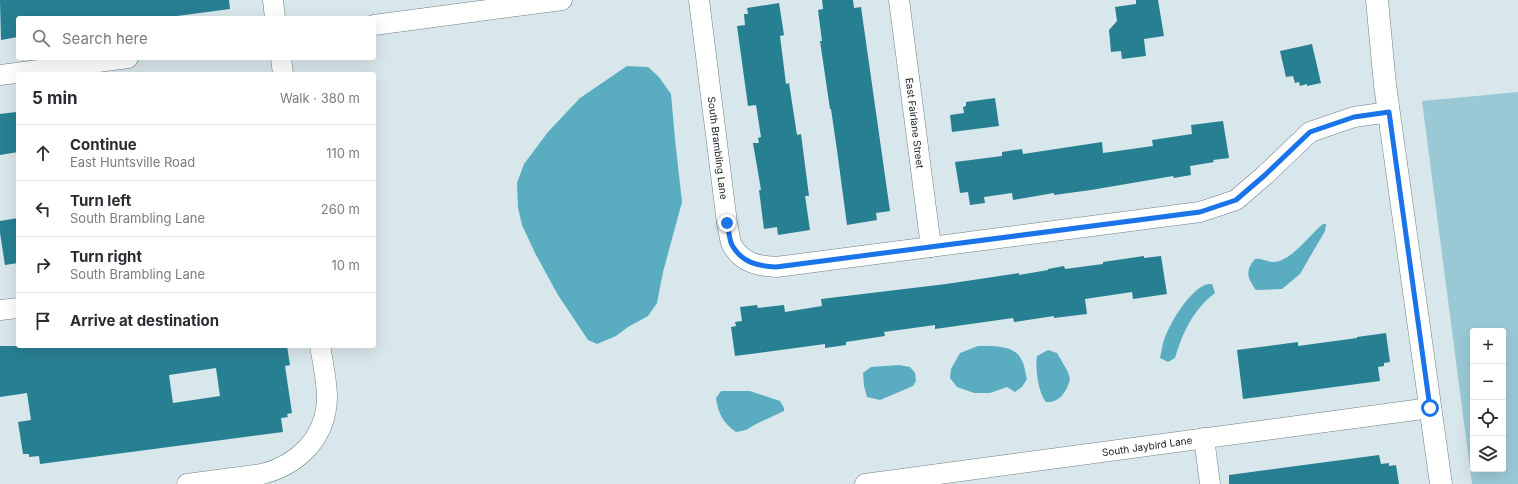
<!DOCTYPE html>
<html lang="en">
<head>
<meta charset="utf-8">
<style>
	:root { --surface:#fff; --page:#f7f7f7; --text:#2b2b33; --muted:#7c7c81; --line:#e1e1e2 }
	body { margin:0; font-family:Inter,sans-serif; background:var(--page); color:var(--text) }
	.controls { position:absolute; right:12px; bottom:12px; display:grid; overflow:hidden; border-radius:4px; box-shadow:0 4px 16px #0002 }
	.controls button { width:36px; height:36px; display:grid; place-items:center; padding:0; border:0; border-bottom:1px solid var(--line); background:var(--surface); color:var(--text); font:20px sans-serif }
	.stop { position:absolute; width:12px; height:12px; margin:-9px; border:3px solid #1a73e8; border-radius:50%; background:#fff }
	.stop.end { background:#1a73e8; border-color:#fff; box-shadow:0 1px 4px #0008 }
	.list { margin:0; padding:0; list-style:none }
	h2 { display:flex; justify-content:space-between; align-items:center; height:52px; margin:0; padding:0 16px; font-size:17px }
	h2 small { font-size:13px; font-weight:400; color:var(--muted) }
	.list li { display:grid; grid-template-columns:26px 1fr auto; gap:12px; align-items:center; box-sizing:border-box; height:56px; padding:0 16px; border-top:1px solid var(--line) }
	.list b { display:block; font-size:15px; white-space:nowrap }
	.list p { margin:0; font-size:13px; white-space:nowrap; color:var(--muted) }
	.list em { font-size:13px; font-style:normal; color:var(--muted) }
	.icon { flex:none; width:22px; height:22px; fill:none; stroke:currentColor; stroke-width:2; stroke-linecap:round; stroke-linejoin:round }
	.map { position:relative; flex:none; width:1518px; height:484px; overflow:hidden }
	.search { position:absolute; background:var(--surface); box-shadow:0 4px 16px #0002; left:16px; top:16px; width:360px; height:44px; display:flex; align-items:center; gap:10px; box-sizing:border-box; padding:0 14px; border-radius:4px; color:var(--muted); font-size:15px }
	.panel { position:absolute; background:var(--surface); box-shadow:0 4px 16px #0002; left:16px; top:72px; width:360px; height:276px; border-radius:4px }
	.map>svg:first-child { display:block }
</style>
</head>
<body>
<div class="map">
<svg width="1518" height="484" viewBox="0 0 1518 484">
	<rect width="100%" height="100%" fill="#d8e7eb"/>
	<path fill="#9ac9d5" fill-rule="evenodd" d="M 1518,92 L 1518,484 L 1472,484 L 1422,101 ZM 1473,331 L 1503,331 L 1503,469 L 1473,469 Z"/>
	<g fill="#5aadc1">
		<path d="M 627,66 L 648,67 L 659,77 L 671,94 L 675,139 L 682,202 L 663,272 L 657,303 L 648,316 L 628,327 L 616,336 L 597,344 L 588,340 L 558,295 L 535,253 L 522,225 L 518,208 L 517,183 L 524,164 L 548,132 L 580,98 Z"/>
		<path d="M 1323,224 L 1326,224 L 1325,231 L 1300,274 L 1282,289 L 1256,290 C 1247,278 1245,270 1255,259 C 1262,258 1267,262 1273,262 C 1291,262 1310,234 1323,224 Z"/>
		<path d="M 1212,284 L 1215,293 C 1193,310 1183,332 1175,358 L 1168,362 L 1160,358 C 1161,353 1162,348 1163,343 C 1168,326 1187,294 1203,286 C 1206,284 1209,284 1212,284 Z"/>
		<path d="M 978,346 C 992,346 1016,344 1022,361 C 1025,366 1025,373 1027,379 L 1022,387 L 1015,392 L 1007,387 L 990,393 L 974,393 L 957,387 L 950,378 L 951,369 L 960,353 Z"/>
		<path d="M 1048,350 L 1057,353 L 1068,372 L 1070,379 C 1067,391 1060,403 1046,402 C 1038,393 1035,367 1037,356 Z"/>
		<path d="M 899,365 L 910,367 L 915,373 L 916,381 L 913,386 L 880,400 L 867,397 L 864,386 L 863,373 L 871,367 Z"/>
		<path d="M 721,391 L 750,391 L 780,401 L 784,408 L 784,411 L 756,424 L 746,430 L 736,432 C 723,423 718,413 716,398 Z"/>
	</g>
	<g fill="#277f92" fill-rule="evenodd">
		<path d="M 0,0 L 229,0 L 230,9 L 162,18 L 18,18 L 18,37 L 1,40 Z"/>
		<path d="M 822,0 L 853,0 L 854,8 L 861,7 L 890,211 L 876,213 L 877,220 L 847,225 L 837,150 L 831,109 L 830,109 L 820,41 L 822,41 L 818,10 L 823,9 Z"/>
		<path d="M 1136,0 L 1158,0 L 1164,36 L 1144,39 L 1146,56 L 1122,59 L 1121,51 L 1111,52 L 1109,30 L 1117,21 L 1115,7 L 1136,4 Z"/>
		<path d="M 779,3 L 784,35 L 780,36 L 786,84 L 789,83 L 797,135 L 801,134 L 809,196 L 805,196 L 810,230 L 778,235 L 777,227 L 764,229 L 759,190 L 761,190 L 753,143 L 759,143 L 758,138 L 761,137 L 756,105 L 748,106 L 737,26 L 745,25 L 744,14 L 748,14 L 747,8 Z"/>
		<path d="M 1312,44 L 1321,83 L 1307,86 L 1307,84 L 1300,86 L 1299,82 L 1295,83 L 1293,76 L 1286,77 L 1280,51 Z"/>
		<path d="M 995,98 L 999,126 L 952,132 L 950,115 L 964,113 L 963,107 L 966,106 L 966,102 Z"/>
		<path d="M 16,112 L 18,127 L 18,152 L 0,155 L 0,114 Z"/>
		<path d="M 1223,121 L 1229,158 L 1213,160 L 1214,162 L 1190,166 L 1191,175 L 1174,178 L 1173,176 L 1091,190 L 1054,195 L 1054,193 L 1013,200 L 1012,193 L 984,197 L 985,203 L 970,205 L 968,192 L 960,193 L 955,162 L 1002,156 L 1002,152 L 1022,149 L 1023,154 L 1102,142 L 1103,153 L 1153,146 L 1152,140 L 1192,134 L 1191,125 Z"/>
		<path d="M 18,218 L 18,263 L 5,265 L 0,233 L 0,221 Z"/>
		<path d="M 1144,256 L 1144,258 L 1161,256 L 1167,294 L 1133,299 L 1132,292 L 1085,299 L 1087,314 L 1054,318 L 1054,316 L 1014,322 L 1013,318 L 935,329 L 935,325 L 884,332 L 885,336 L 846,342 L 846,345 L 825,348 L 825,344 L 735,356 L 731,327 L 736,326 L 735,322 L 742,321 L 740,307 L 757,305 L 758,308 L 784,305 L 785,312 L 822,306 L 821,299 L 946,284 L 1019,273 L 1019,275 L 1048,270 L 1048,269 L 1064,266 L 1065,269 L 1103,264 L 1103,262 Z"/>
		<path d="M 1386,333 L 1390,362 L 1384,363 L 1384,366 L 1378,367 L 1380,381 L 1243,399 L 1237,350 L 1298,342 L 1298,346 L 1357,338 L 1357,337 Z"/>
		<path d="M 0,346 L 287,346 L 290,365 L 285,366 L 292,413 L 287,414 L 288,417 L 281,418 L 283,432 L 40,464 L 39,456 L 29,457 L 29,454 L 23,454 L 18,422 L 31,420 L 27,393 L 0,397 ZM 216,368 L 220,396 L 173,403 L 169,375 Z"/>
		<path d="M 1379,455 L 1381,464 L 1389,463 L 1389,466 L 1396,465 L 1399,484 L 1229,484 L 1229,475 Z"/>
	</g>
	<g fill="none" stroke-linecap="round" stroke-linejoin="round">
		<g stroke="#727f83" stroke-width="21">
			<g id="minor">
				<path d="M 273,0 L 275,18"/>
				<path d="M 699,0 L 727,223 C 729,230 729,239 732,245 C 742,263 758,266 776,267 L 1200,212 L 1236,200 L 1265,175 L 1310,132 L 1354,117 L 1389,112"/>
				<path d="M 899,0 L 931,247"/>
				<path d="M 374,25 L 562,0"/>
				<path d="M 281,58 L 283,74"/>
				<path d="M 0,75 L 128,58"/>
				<path d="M 0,310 L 18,308"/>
				<path d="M 1204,438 L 1210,484"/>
				<path d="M 187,484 L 262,474 C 298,465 326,438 327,398 C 327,381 323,363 320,346"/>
				<path d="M 865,484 L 1430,408"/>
			</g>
		</g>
		<g stroke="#727f83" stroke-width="23">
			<path id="major" d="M 1377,0 L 1385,85 L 1441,484"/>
		</g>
		<use href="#minor" stroke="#fff" stroke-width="20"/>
		<use href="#major" stroke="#fff" stroke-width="22"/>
	</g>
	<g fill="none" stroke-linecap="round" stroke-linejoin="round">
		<path stroke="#1a73e8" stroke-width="5" d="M 727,223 C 729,230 729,239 732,245 C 742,263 758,266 776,267 L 1200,212 L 1236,200 L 1265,175 L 1310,132 L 1354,117 L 1389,112 L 1430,408"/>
	</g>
	<g text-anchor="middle" stroke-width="3" stroke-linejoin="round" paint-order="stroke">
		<g font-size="10" fill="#181d1f" stroke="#fff">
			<text transform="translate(915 123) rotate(83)" y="4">East Fairlane Street</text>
			<text transform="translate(718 148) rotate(83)" y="4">South Brambling Lane</text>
			<text transform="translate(1147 446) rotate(-8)" y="4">South Jaybird Lane</text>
		</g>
	</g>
</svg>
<div class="controls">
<button>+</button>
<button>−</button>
<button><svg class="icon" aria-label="locate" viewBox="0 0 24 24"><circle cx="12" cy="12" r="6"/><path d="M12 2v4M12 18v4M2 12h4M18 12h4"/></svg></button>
<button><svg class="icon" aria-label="layers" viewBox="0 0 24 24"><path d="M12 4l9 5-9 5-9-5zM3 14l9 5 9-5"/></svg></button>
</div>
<div class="stop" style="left:1430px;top:408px"></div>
<div class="stop end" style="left:727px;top:223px"></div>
<div class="search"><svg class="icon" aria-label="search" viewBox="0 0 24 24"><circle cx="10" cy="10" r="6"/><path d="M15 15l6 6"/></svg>Search here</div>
<section class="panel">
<h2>5 min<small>Walk · 380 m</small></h2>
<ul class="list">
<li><svg class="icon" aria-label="ahead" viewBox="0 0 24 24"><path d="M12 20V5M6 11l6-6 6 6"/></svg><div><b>Continue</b><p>East Huntsville Road</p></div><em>110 m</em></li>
<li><svg class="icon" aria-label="left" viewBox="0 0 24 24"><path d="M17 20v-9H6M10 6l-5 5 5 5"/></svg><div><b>Turn left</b><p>South Brambling Lane</p></div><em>260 m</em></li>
<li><svg class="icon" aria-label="right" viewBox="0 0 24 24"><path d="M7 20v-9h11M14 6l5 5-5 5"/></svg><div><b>Turn right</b><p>South Brambling Lane</p></div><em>10 m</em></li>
<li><svg class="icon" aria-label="arrive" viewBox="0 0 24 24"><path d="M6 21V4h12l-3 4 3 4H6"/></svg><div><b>Arrive at destination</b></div></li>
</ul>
</section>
</div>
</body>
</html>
